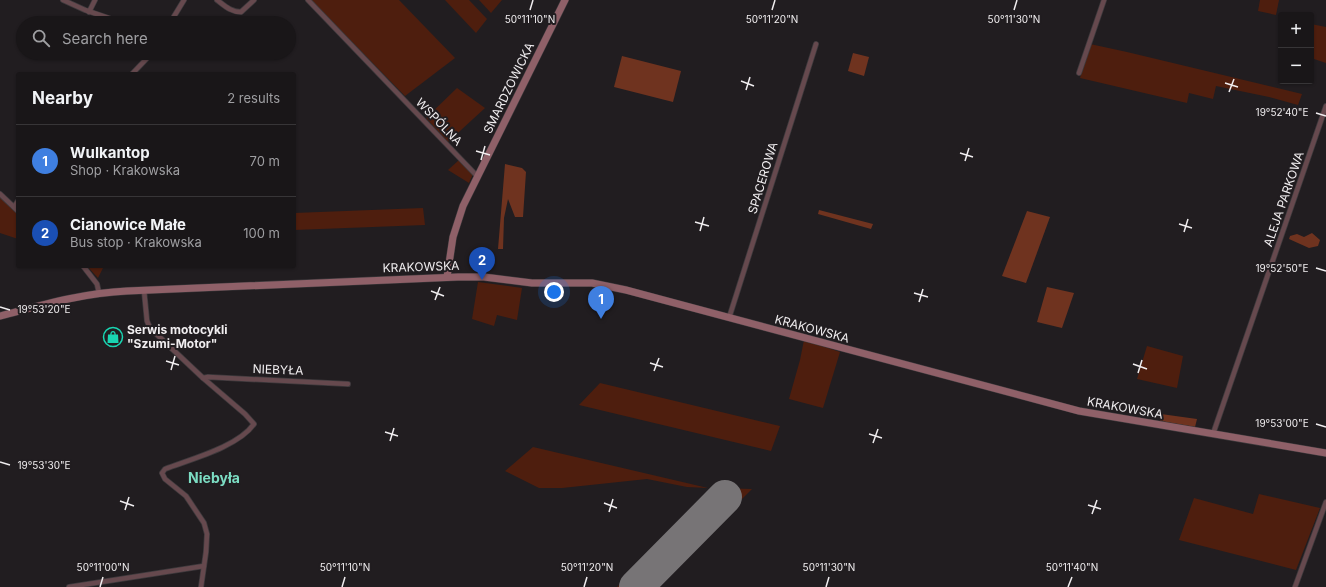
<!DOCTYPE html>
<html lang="en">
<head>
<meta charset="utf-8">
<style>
	:root { --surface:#191618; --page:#221f21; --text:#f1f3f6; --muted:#9f9fa2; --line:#373537; --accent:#19d5b2 }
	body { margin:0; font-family:Inter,sans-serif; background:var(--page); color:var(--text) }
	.controls { position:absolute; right:12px; top:12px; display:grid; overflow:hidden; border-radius:4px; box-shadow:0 1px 3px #0004 }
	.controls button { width:36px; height:36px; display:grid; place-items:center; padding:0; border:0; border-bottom:1px solid var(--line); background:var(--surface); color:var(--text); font:20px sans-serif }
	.you { position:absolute; left:554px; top:292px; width:14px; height:14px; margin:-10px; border:3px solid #fff; border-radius:50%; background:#1a73e8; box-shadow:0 0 0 6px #1a73e833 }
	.badge { display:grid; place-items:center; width:26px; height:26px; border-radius:50%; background:var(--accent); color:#fff; font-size:13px; font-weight:700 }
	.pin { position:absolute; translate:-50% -33px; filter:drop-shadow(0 1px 2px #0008) }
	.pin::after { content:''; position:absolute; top:21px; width:14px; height:12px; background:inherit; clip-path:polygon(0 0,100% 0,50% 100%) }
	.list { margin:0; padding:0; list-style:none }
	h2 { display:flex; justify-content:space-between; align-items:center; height:52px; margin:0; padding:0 16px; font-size:17px }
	h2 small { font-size:13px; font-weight:400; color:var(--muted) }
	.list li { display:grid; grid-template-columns:26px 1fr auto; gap:12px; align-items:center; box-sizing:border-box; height:72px; padding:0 16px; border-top:1px solid var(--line) }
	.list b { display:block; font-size:15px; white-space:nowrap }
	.list p { margin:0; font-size:13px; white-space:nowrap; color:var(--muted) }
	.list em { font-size:13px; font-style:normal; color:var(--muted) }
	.icon { flex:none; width:22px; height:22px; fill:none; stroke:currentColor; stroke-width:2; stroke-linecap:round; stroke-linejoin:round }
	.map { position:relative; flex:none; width:1326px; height:587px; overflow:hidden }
	.search { position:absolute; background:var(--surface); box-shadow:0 1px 3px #0004; left:16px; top:16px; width:280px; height:44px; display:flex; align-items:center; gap:10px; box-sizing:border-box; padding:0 14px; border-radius:22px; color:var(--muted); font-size:15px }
	.panel { position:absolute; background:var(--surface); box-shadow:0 1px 3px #0004; left:16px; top:72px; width:280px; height:196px; border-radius:4px }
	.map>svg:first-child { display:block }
</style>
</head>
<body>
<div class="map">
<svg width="1326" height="587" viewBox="0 0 1326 587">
	<rect width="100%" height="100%" fill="#211d20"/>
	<g fill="#4e1e0e">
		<path d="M 311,0 L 399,0 L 455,58 L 405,96 Z"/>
		<path d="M 445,0 L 469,0 L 487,19 L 476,33 Z"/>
		<path d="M 479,0 L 502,0 L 491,13 Z"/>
		<path d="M 1260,0 L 1279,0 L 1276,15 L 1258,11 Z"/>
		<path d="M 1311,24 L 1326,27 L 1326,63 L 1311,58 Z"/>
		<path d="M 1090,44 L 1127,52 L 1302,94 L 1298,105 L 1269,97 L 1216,86 L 1213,99 L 1189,93 L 1187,103 L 1080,78 Z"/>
		<path d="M 457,88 L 485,108 L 448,142 L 426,118 Z"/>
		<path d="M 459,160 L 473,174 L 469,183 L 448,170 Z"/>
		<path d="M 0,196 L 18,213 L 18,239 L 0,233 Z"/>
		<path d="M 423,208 L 425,225 L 294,230 L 294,213 Z"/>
		<path d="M 87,266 L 104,266 L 98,278 Z"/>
		<path d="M 478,282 L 522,288 L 517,320 L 497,315 L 494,326 L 472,319 Z"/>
		<path d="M 804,340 L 840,352 L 823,408 L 789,399 L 800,360 Z"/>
		<path d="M 1147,346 L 1183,356 L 1177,388 L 1137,379 Z"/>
		<path d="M 600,383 L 780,426 L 771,451 L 579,405 Z"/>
		<path d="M 533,447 L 708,488 L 687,487 L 647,479 L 562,488 L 539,488 L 505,471 Z"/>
		<path d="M 715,488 L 752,489 L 654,587 L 617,587 Z"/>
		<path d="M 1259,494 L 1320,508 L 1296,570 L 1179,540 L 1194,498 L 1253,514 Z"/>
	</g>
	<g fill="#6f331f">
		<path d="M 853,53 L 869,57 L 864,76 L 848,71 Z"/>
		<path d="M 622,56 L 681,71 L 673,102 L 614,87 Z"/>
		<path d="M 505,164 L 522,168 L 526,172 L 523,217 L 515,217 L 508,199 L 504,218 L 503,249 L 498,249 Z"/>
		<path d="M 819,210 L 873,224 L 871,229 L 818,214 Z"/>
		<path d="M 1027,211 L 1050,217 L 1026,283 L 1002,276 Z"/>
		<path d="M 1312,233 L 1320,240 L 1318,246 L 1309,248 L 1289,239 L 1290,236 L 1297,234 L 1304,237 Z"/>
		<path d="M 1047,287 L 1074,293 L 1062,328 L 1037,322 Z"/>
		<path d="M 1161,414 L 1197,419 L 1195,427 L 1160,421 Z"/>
	</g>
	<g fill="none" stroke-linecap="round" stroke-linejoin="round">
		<path stroke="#777476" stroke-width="34" d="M 636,587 L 725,497"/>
		<g stroke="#3e3a3d" stroke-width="6">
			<g id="street">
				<path d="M 63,0 L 85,10 L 123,23"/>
				<path d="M 217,0 C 225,6 231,12 241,12 L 254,0"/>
				<path d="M 308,0 L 477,176"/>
				<path d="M 89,12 L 95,0"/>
				<path d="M 170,23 L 184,0"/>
				<path d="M 1079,73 L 1104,0"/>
				<path d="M 132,74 L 152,53"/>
				<path d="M 0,194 L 18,211"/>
				<path d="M 14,207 L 18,201"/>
				<path d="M 83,266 L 97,284 L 99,293"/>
				<path d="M 144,290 L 147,321 L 150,328 L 203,378 L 245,414 L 254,424 C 238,447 191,459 165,469 L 162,473 L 165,479 L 186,496 L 204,523 L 207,534 L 206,552 L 201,587"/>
				<path d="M 729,318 L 816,44"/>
				<path d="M 203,378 L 208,377 L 348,384"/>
				<path d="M 1213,434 L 1326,106"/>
				<path d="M 69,587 L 204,566"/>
				<path d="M 1295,587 L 1326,502"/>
			</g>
		</g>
		<g stroke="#3e3a3d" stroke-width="8">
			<g id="secondary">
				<path d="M 447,277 L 453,237 L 463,206 L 565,0"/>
				<path d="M 0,316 C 42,305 83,293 127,291 L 458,277 L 484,277 L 532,283 L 592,283 L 626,290 L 1079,411 L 1326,453"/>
			</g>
		</g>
		<use href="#street" stroke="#66494e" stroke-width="4.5"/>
		<use href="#secondary" stroke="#8f6068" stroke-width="7"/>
	</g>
	<path fill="none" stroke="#f0edef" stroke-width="1.5" d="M 530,10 L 533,0M 772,10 L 775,0M 1014,10 L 1017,0M 741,81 L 754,86M 1225,83 L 1238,87M 746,90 L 750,77M 1229,92 L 1234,79M 1316,113 L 1326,116M 476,151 L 490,155M 960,153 L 973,157M 481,160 L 485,146M 965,161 L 969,148M 695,222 L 709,226M 1179,224 L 1192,228M 700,231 L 704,217M 1184,232 L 1188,219M 1316,268 L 1326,271M 431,291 L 444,296M 914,293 L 928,297M 435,300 L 440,287M 919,302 L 923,289M 0,307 L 10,310M 166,361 L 179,365M 650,363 L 663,367M 1133,364 L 1147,369M 171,370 L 175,356M 654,371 L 659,358M 1138,373 L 1142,360M 1316,424 L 1326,427M 385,432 L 398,436M 869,434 L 882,438M 390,441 L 394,428M 873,443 L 878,429M 0,462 L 10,465M 120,501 L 134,506M 604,503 L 617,508M 1088,505 L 1101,509M 125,510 L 129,497M 609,512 L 613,499M 1092,514 L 1097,500M 100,587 L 103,577M 342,587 L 345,577M 584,587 L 587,577M 826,587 L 829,577M 1068,587 L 1072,577"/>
	<defs>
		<g id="shop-ring" transform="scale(1)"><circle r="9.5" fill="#211d20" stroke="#19d5b2" stroke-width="1.5"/><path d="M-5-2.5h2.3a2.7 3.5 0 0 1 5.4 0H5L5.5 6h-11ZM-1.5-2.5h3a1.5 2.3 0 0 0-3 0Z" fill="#19d5b2"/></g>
	</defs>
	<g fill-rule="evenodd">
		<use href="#shop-ring" x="113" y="337"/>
	</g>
	<g text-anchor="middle" stroke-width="4" stroke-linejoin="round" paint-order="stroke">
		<g font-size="12" fill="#f0edef" stroke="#211d20">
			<text transform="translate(509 88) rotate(-64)" y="4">SMARDZOWICKA</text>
			<text transform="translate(439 122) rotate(46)" y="4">WSPÓLNA</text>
			<text transform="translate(763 178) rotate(-73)" y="4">SPACEROWA</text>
			<text transform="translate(1284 199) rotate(-71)" y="4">ALEJA PARKOWA</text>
			<text transform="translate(421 267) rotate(-2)" y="4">KRAKOWSKA</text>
			<text transform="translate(812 329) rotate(15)" y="4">KRAKOWSKA</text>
			<text transform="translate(278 370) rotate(2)" y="4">NIEBYŁA</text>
			<text transform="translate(1125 408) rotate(10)" y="4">KRAKOWSKA</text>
		</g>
		<g font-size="12" font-weight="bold" fill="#f0edef" stroke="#211d20" text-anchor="start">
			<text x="127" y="334">Serwis motocykli<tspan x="127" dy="14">"Szumi-Motor"</tspan></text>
		</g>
		<g font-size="14" font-weight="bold" fill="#7cddc3" stroke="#211d20">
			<text x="214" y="483">Niebyła</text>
		</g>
	</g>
	<g font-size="10" text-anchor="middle" fill="#f0edef" stroke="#211d20" stroke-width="4" stroke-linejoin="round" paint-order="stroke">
		<text x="530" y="23">50°11'10"N</text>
		<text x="772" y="23">50°11'20"N</text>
		<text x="1014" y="23">50°11'30"N</text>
		<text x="1282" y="116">19°52'40"E</text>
		<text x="1282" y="272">19°52'50"E</text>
		<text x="44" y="313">19°53'20"E</text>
		<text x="1282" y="427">19°53'00"E</text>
		<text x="44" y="469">19°53'30"E</text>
		<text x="103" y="571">50°11'00"N</text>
		<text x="345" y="571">50°11'10"N</text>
		<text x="587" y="571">50°11'20"N</text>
		<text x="829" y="571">50°11'30"N</text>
		<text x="1072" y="571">50°11'40"N</text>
	</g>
</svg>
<div class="controls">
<button>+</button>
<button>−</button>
</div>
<div class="you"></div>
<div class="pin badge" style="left:601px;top:319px;background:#3f7fe0">1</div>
<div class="pin badge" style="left:482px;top:280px;background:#1a4fb4">2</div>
<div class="search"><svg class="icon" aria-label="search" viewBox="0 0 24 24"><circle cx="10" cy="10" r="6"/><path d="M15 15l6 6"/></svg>Search here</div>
<section class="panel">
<h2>Nearby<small>2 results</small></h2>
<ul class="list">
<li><span class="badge" style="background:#3f7fe0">1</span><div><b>Wulkantop</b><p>Shop · Krakowska</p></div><em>70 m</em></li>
<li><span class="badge" style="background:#1a4fb4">2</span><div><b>Cianowice Małe</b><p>Bus stop · Krakowska</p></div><em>100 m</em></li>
</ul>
</section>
</div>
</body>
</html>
